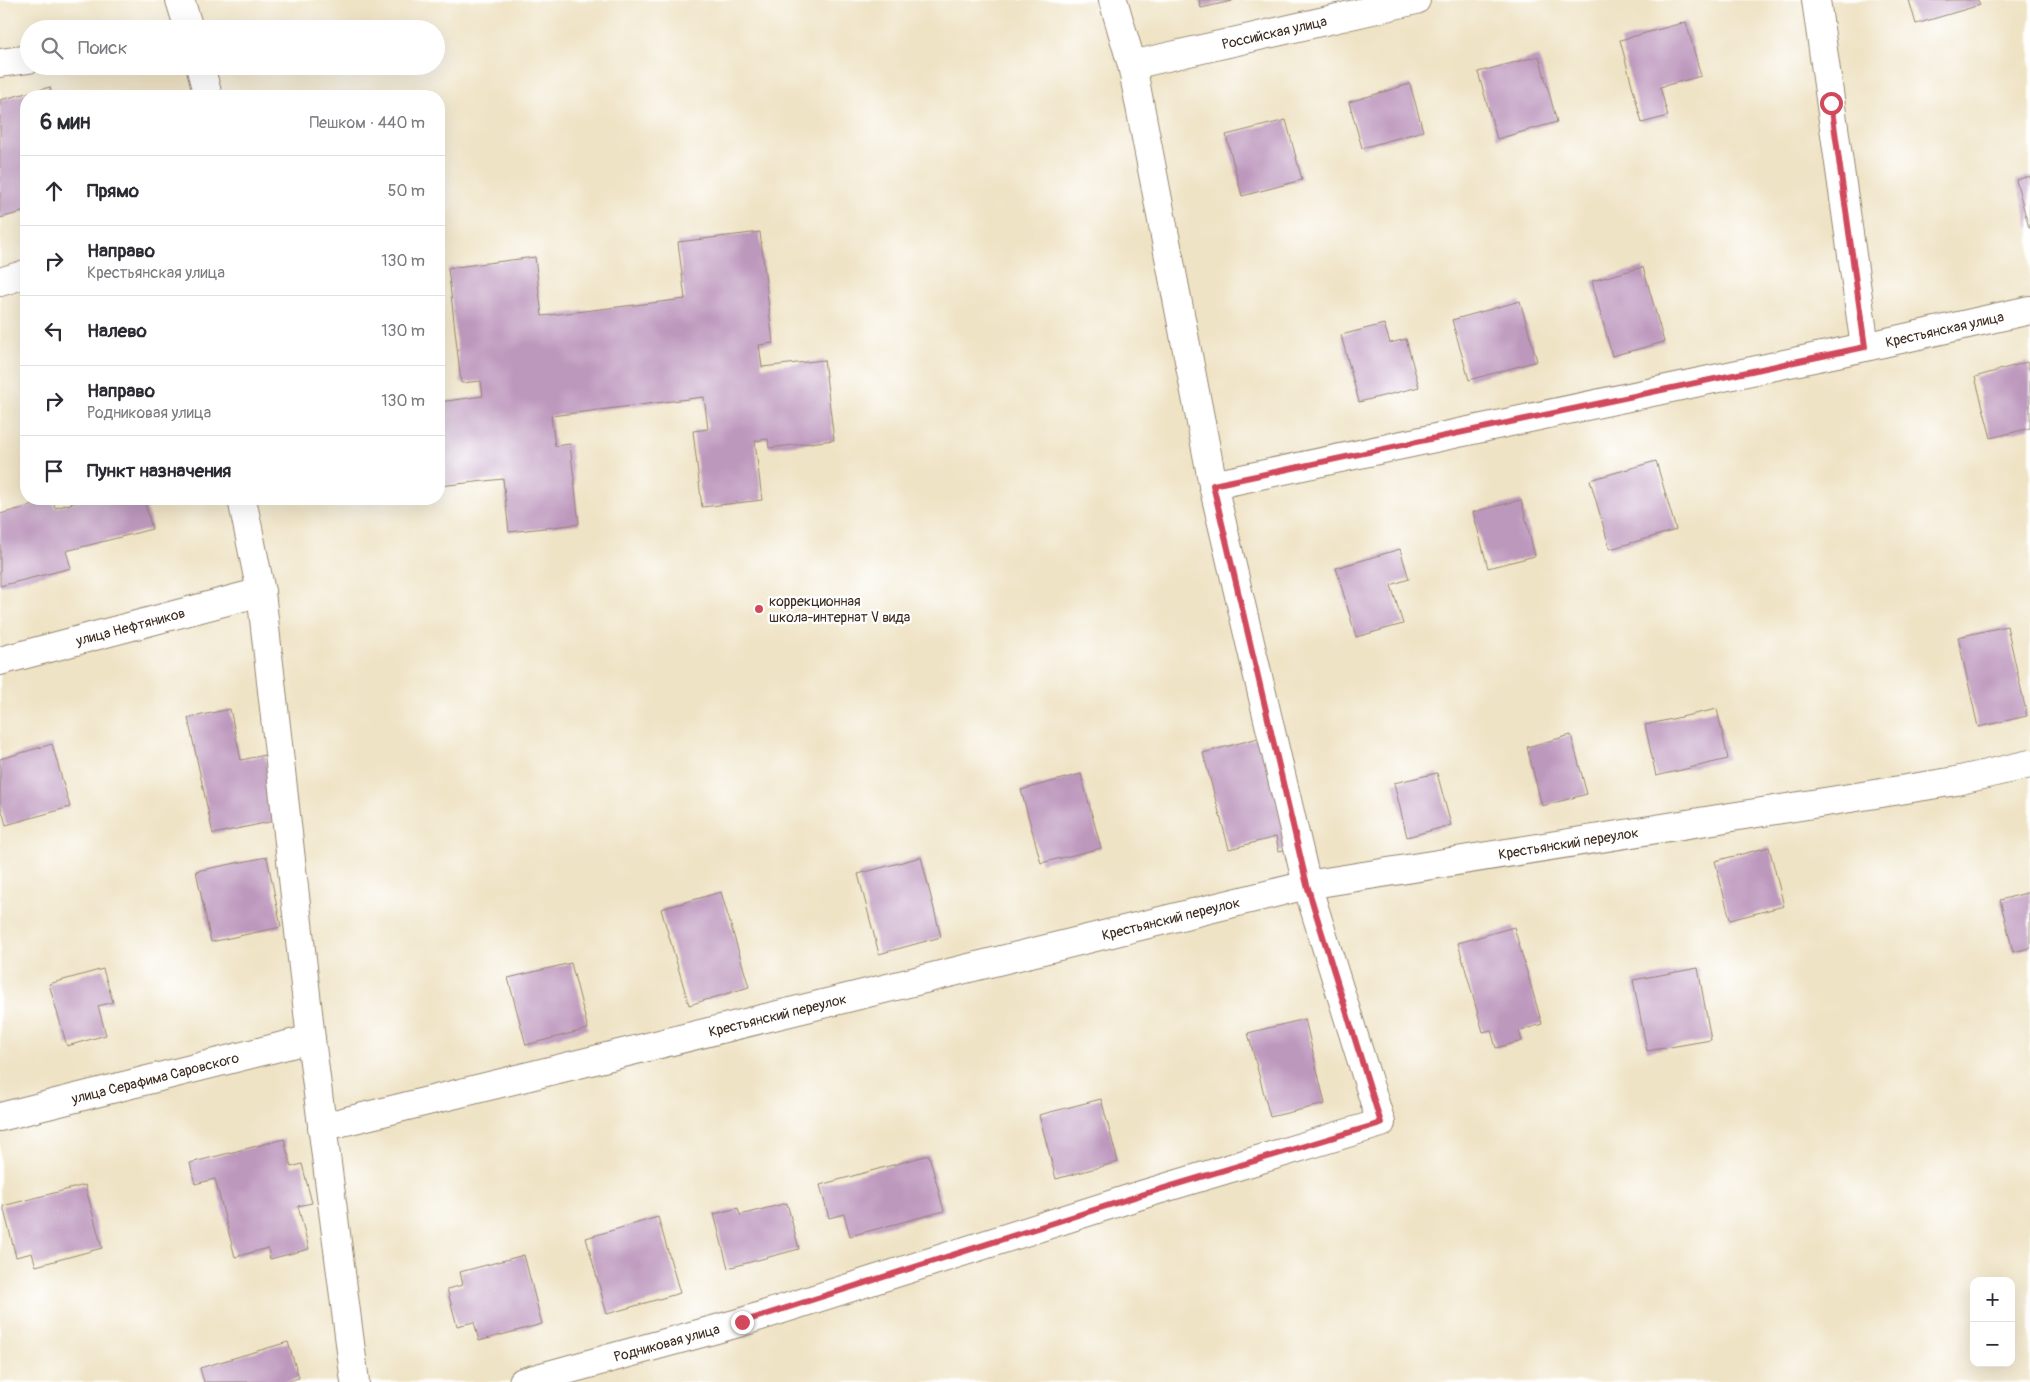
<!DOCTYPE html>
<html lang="ru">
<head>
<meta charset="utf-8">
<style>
	:root { --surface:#fff; --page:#f2f2f3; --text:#2b2b33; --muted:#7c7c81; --line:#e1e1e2 }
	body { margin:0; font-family:Pangolin,sans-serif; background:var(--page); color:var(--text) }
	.controls { position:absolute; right:15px; bottom:15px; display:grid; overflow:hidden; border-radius:10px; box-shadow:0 5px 20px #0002 }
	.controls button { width:45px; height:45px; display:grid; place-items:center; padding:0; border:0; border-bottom:1px solid var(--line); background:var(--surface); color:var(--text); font:25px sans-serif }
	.stop { position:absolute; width:15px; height:15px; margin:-11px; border:4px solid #d1495b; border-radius:50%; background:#fff }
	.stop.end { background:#d1495b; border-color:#fff; box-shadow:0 1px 5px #0008 }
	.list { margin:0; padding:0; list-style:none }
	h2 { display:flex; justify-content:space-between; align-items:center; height:65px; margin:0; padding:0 20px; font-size:21px }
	h2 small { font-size:16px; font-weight:400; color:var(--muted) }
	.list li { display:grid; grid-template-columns:32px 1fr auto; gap:15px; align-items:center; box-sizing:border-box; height:70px; padding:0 20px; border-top:1px solid var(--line) }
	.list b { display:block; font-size:19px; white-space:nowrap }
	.list p { margin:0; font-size:16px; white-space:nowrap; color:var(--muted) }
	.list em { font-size:16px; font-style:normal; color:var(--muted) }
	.icon { flex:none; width:28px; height:28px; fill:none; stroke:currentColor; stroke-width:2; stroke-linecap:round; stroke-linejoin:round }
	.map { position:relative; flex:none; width:2030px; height:1382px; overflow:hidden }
	.search { position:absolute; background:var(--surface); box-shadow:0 5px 20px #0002; left:20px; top:20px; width:425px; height:55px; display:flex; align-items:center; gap:12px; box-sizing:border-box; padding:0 18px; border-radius:28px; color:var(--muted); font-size:19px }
	.panel { position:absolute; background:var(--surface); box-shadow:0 5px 20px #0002; left:20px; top:90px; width:425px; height:415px; border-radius:20px }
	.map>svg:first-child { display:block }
</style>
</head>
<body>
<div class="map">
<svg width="2030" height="1382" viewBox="0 0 2030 1382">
	<rect width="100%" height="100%" fill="#fff"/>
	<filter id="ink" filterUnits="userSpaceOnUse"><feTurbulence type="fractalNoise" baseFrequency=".02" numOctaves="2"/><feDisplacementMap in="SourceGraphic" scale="10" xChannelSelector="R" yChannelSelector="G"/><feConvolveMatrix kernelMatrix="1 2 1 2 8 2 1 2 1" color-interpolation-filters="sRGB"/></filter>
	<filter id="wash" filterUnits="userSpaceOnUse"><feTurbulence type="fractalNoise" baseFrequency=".0096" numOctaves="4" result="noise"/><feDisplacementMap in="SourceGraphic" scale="20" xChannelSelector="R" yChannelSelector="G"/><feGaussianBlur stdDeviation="1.12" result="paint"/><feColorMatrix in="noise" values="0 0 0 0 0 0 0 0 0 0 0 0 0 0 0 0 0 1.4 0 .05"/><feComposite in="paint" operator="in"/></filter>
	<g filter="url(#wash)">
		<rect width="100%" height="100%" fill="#efe3c5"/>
		<g id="blocks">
			<g fill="#bd98bd">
				<path d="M 1199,0 L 1232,0 L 1232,1 L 1201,8 Z"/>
				<path d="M 1909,0 L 1978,0 L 1980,5 L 1916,24 Z"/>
				<path d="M 1686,22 L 1701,76 L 1660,87 L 1668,116 L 1642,123 L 1620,40 Z"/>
				<path d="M 1539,56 L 1557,122 L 1497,139 L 1478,72 Z"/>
				<path d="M 1410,84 L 1423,131 L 1362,148 L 1349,102 Z"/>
				<path d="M 50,87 L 52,96 L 26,96 L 26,211 L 0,218 L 0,100 Z"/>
				<path d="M 1286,120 L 1302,180 L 1242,196 L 1226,135 Z"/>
				<path d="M 2030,176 L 2030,228 L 2029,228 L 2016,180 Z"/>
				<path d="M 760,232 L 773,343 L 759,345 L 762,367 L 824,360 L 834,440 L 769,448 L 768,439 L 755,441 L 762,500 L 702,507 L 693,431 L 708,429 L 704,397 L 551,416 L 555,446 L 570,444 L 579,524 L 509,532 L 503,479 L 439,486 L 439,402 L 483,396 L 481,381 L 461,383 L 448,268 L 535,257 L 542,316 L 685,299 L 678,242 Z"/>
				<path d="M 1643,267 L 1664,342 L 1612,356 L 1592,281 Z"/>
				<path d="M 1520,301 L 1537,361 L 1469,380 L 1452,320 Z"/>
				<path d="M 1384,324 L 1390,343 L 1406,339 L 1419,387 L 1359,402 L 1341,335 Z"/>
				<path d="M 2027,362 L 2030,373 L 2030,428 L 1991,438 L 1975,377 Z"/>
				<path d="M 1656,461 L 1676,530 L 1610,549 L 1590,480 Z"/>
				<path d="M 80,499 L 144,499 L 152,529 L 66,551 L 71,568 L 0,586 L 0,514 L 53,500 L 55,508 L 81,501 Z"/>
				<path d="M 1521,500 L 1535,556 L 1488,568 L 1473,512 Z"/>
				<path d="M 1400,549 L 1409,579 L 1391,585 L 1403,624 L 1356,637 L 1336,568 Z"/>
				<path d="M 2007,626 L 2027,716 L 1978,727 L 1958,637 Z"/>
				<path d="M 230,709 L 241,760 L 265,755 L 279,820 L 213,834 L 188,718 Z"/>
				<path d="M 1717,709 L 1728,759 L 1656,776 L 1645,725 Z"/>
				<path d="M 1571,735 L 1587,794 L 1542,806 L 1527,747 Z"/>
				<path d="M 1262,737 L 1292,848 L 1279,851 L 1276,837 L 1229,849 L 1203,753 Z"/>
				<path d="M 52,744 L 70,807 L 6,825 L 0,803 L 0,759 Z"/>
				<path d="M 1437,773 L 1451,825 L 1407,837 L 1394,783 Z"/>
				<path d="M 1081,774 L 1101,848 L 1041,863 L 1021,790 Z"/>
				<path d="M 1769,847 L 1784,906 L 1730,920 L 1715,861 Z"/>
				<path d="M 267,857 L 281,927 L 211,942 L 196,871 Z"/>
				<path d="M 921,857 L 941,937 L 879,954 L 858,874 Z"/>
				<path d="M 721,892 L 749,987 L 689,1005 L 661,909 Z"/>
				<path d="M 2030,892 L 2030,948 L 2013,952 L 2000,900 Z"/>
				<path d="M 1514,927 L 1542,1024 L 1519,1031 L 1522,1041 L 1496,1048 L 1491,1030 L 1483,1032 L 1458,943 Z"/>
				<path d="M 571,963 L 588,1029 L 526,1045 L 508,978 Z"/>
				<path d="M 1698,968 L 1711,1040 L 1647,1051 L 1633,980 Z"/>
				<path d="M 103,969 L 113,1002 L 98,1006 L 106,1035 L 67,1046 L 49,984 Z"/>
				<path d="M 1305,1019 L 1325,1104 L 1270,1117 L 1248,1033 Z"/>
				<path d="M 1101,1099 L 1118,1162 L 1056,1179 L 1039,1115 Z"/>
				<path d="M 284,1139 L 291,1167 L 302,1164 L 312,1203 L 298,1206 L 309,1249 L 270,1259 L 268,1248 L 235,1257 L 215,1179 L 195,1184 L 190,1163 Z"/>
				<path d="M 929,1155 L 944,1211 L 850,1236 L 844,1214 L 829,1218 L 820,1185 Z"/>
				<path d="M 85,1185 L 102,1248 L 36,1266 L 32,1253 L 16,1257 L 3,1206 Z"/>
				<path d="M 787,1203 L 799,1249 L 728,1268 L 714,1214 L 738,1208 L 740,1215 Z"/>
				<path d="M 658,1217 L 680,1293 L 607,1314 L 586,1238 Z"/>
				<path d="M 524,1255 L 542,1324 L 479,1341 L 474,1322 L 457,1326 L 447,1289 L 463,1285 L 460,1272 Z"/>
				<path d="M 288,1342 L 299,1378 L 286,1382 L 204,1382 L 200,1368 Z"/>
			</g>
		</g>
	</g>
	<g filter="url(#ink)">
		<use href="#blocks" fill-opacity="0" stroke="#958672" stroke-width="1"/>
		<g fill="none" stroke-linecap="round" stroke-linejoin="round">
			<g stroke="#958672" stroke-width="30">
				<g id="minor">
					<path d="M 180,0 L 189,29"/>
					<path d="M 1816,0 L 1865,347"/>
					<path d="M 0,63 L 29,59"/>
					<path id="s1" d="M 1132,65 L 1416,0"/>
					<path d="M 200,66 L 208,96"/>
					<path d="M 0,282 L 26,274"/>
					<path id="s2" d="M 1213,485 L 1865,347 L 2030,310"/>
					<path d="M 242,499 L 261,592 L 311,1039 L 355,1382"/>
					<path id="s3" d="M 0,661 L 261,592"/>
					<path id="s4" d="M 0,1117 L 311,1039"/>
					<path id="s5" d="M 322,1127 L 1307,885 L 1956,781 L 2030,764"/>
					<path id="s6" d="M 523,1382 L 742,1322 L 1141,1195 L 1381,1123 L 1307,885 L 1213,485 L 1132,65 L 1113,0"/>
				</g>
			</g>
			<use href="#minor" stroke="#fff" stroke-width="28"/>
		</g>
	</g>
	<g fill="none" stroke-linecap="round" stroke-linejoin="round" filter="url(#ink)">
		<path stroke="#d1495b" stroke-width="6" d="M 742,1322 L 1141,1195 L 1381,1123 L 1307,885 L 1213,485 L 1865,347 L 1831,103"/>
	</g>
	<circle fill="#d1495b" stroke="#fff" stroke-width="2" cx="759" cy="609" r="5"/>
	<g text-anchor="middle" stroke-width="4.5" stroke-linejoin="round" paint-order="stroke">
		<g font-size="14" fill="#3b2a1e" stroke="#fff">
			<text dy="5" stroke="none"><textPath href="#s1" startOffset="146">Российская улица</textPath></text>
			<text dy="5" stroke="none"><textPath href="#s2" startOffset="748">Крестьянская улица</textPath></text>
			<text dy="5" stroke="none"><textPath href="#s3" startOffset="135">улица Нефтяников</textPath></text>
			<text dy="5" stroke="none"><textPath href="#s5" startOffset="1279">Крестьянский переулок</textPath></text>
			<text dy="5" stroke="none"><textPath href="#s5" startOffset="874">Крестьянский переулок</textPath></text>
			<text dy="5" stroke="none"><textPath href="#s5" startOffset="469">Крестьянский переулок</textPath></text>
			<text dy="5" stroke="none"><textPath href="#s4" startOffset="160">улица Серафима Саровского</textPath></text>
			<text dy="5" stroke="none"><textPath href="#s6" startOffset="149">Родниковая улица</textPath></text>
		</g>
		<g font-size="14" fill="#3b2a1e" stroke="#fff" text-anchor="start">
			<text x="769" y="606">коррекционная<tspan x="769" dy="16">школа-интернат V вида</tspan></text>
		</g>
	</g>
</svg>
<div class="controls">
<button>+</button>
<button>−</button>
</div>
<div class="stop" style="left:1831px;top:103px"></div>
<div class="stop end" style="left:742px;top:1322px"></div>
<div class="search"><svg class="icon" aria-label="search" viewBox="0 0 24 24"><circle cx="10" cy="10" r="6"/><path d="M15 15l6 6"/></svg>Поиск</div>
<section class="panel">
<h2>6 мин<small>Пешком · 440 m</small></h2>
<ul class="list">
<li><svg class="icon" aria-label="ahead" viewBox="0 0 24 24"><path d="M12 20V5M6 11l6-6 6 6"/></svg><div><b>Прямо</b></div><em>50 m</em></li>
<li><svg class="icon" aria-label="right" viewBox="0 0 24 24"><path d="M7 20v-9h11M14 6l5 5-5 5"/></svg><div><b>Направо</b><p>Крестьянская улица</p></div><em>130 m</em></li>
<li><svg class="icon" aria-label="left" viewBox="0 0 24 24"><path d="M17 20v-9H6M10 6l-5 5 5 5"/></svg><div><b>Налево</b></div><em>130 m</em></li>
<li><svg class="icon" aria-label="right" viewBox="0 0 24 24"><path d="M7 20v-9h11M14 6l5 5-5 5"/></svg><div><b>Направо</b><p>Родниковая улица</p></div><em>130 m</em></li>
<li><svg class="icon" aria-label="arrive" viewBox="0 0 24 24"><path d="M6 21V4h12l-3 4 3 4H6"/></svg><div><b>Пункт назначения</b></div></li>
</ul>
</section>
</div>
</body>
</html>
